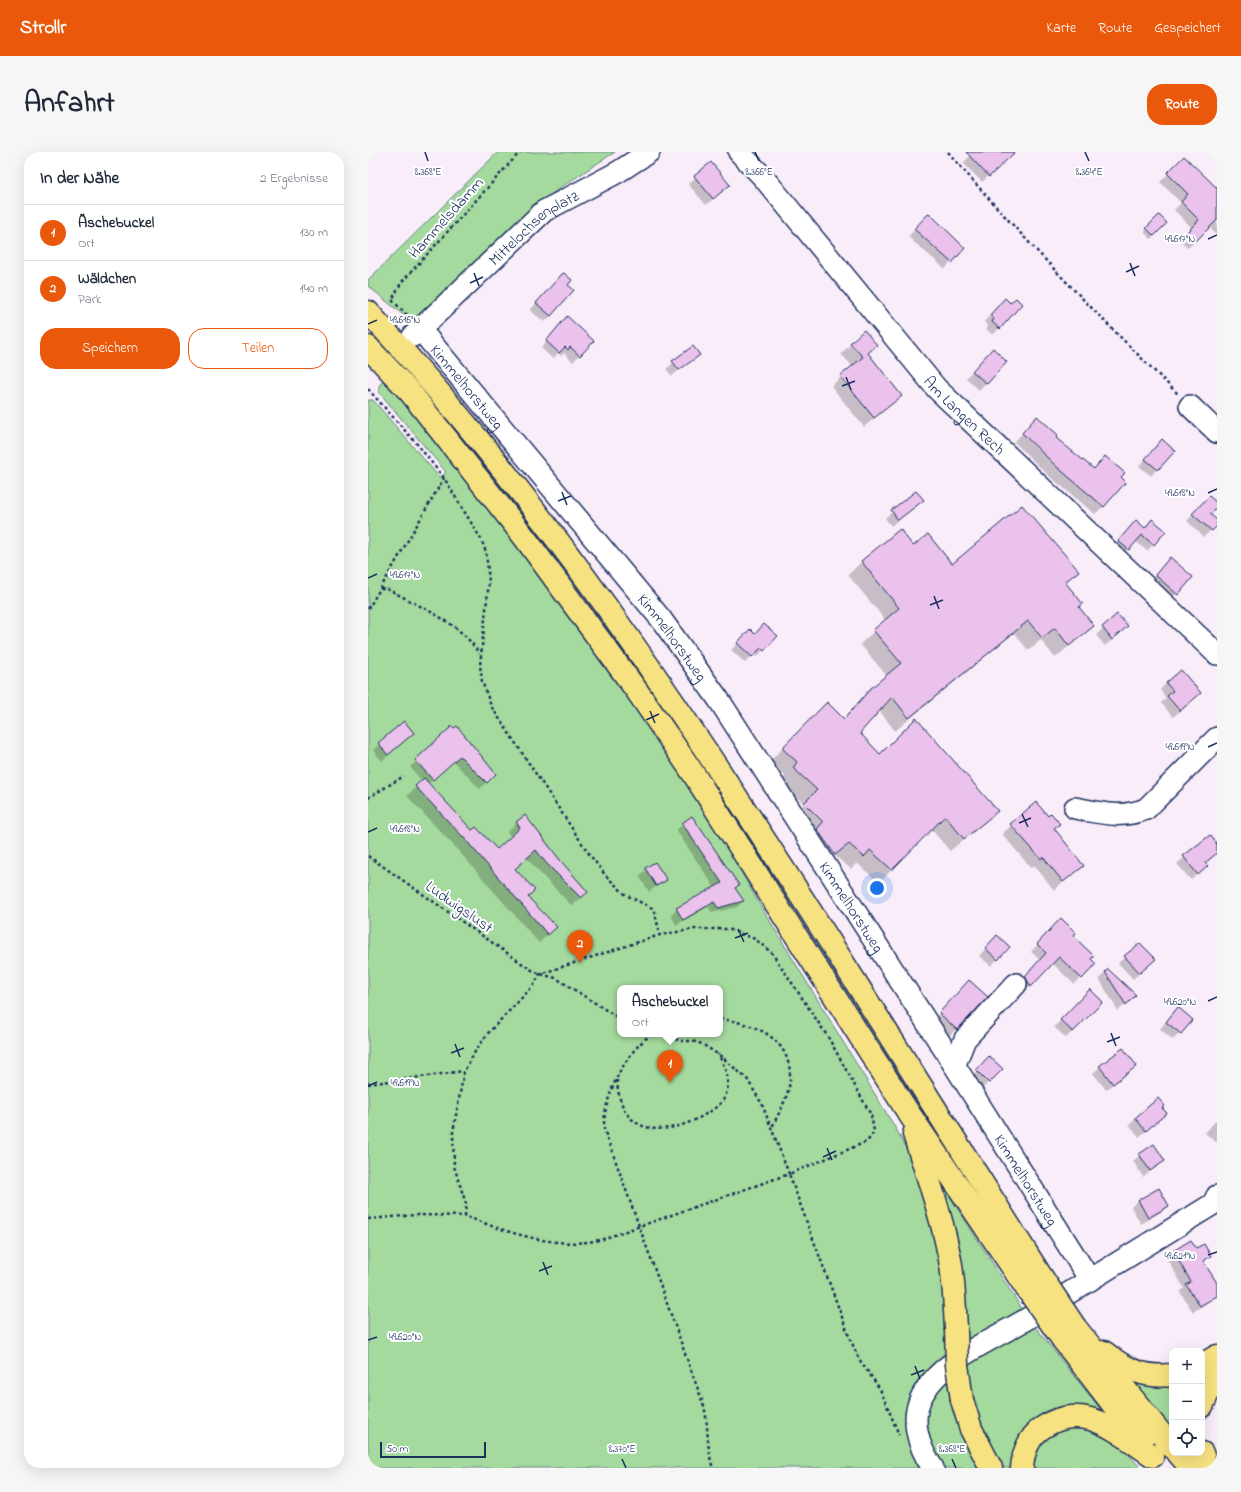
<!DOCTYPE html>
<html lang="de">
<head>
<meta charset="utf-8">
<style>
	:root { --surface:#fff; --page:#f6f6f7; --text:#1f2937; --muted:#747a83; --line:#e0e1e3; --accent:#ea580c }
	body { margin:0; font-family:"Indie Flower",sans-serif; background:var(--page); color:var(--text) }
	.controls { position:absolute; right:12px; bottom:12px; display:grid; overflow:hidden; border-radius:8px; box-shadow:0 4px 16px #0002 }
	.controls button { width:36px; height:36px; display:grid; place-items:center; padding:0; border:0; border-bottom:1px solid var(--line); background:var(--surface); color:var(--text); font:20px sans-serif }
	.scale { position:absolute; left:12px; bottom:10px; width:106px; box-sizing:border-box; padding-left:4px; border:2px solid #1b2f5e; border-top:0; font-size:11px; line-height:14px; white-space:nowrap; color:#1b2f5e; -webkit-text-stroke:3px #fff; paint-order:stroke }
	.you { position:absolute; left:509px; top:736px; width:14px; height:14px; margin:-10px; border:3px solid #fff; border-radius:50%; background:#1a73e8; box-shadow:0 0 0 6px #1a73e833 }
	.badge { display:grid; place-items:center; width:26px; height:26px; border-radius:50%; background:var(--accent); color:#fff; font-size:13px; font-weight:700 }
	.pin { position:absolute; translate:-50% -33px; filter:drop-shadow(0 1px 2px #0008) }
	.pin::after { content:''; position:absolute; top:21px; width:14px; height:12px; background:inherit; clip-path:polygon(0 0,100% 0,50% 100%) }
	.popup { position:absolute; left:249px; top:833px; width:106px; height:52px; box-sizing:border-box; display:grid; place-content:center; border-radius:8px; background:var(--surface); filter:drop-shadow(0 1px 3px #0005); font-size:13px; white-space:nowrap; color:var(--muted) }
	.popup b { font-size:15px; color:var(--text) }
	.popup::after { content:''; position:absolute; left:50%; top:100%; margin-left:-8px; border:8px solid transparent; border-top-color:var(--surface) }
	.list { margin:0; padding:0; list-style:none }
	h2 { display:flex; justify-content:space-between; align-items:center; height:52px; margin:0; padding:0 16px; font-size:17px }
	h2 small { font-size:13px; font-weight:400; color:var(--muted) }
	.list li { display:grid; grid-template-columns:26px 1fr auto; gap:12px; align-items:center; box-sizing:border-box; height:56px; padding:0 16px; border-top:1px solid var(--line) }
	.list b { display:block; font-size:15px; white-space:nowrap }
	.list p { margin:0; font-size:13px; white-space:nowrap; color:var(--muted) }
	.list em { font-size:13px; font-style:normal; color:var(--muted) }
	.actions { display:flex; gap:8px; padding:12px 16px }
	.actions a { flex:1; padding:9px 0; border:1px solid var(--accent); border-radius:16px; text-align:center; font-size:14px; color:var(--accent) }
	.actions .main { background:var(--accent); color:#fff }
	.icon { flex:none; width:22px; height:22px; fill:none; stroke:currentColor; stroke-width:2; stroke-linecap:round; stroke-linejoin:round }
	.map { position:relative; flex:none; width:849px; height:1316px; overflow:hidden; border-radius:16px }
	header { display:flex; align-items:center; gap:24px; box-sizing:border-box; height:56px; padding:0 20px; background:var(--accent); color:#fff }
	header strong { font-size:19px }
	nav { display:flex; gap:22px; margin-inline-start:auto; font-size:14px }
	.intro { display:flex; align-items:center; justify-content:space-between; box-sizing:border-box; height:96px; padding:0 24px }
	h1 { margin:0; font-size:28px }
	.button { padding:10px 18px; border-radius:16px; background:var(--accent); color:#fff; font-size:14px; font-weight:700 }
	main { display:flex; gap:24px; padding:0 24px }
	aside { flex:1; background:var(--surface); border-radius:16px; box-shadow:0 4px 16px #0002 }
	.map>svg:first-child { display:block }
</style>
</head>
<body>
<header>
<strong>Strollr</strong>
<nav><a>Karte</a><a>Route</a><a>Gespeichert</a></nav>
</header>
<div class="intro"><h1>Anfahrt</h1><a class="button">Route</a></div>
<main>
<aside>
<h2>In der Nähe<small>2 Ergebnisse</small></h2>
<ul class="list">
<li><span class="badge">1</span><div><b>Äschebuckel</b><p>Ort</p></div><em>130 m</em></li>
<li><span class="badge">2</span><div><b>Wäldchen</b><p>Park</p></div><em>140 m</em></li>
</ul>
<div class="actions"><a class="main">Speichern</a><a>Teilen</a></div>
</aside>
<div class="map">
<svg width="849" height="1316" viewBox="0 0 849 1316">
	<rect width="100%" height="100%" fill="#f9edf9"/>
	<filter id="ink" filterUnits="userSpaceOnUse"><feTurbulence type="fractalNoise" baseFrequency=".025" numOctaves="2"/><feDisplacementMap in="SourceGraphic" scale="8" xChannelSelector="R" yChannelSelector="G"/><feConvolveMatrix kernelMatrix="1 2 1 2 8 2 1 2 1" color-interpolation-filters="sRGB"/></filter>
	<g filter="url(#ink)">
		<g fill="#a4da9d" stroke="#60847e" fill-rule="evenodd">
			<path d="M 130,0 L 247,0 L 190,37 L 134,88 L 51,176 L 0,134 L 0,128 Z"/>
			<path d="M 17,226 L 104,332 L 266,553 L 337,657 L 395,758 L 528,977 L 543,1006 L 574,1107 L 581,1206 L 556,1228 L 558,1316 L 0,1316 L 0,248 L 5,248 L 72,326 L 78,320 L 11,240 L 11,234 ZM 252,836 L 352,836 L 352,882 L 252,882 Z"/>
			<path d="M 568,1023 L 656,1160 L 599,1195 Z"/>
			<path d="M 664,1171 L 741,1268 L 699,1258 L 649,1316 L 634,1316 C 612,1282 605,1251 599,1212 Z"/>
			<path d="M 582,1221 L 616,1316 L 575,1316 L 565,1304 L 555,1262 L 571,1230 Z"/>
			<path d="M 767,1230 L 804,1230 L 804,1280 L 766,1232 Z"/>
			<path d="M 706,1271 L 749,1290 L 773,1316 L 660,1316 L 674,1284 Z"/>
		</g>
		<g fill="#0003">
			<path d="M 600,0 L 646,0 L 614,30 L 595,11 L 602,4 Z"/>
			<path d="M 816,5 L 849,38 L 849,84 L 841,75 L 820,96 L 812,88 L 824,76 L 806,58 L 813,51 L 792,30 Z"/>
			<path d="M 343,12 L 361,33 L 338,53 L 320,32 Z"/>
			<path d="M 791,64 L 798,71 L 783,87 L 776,80 Z"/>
			<path d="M 554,69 L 583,110 L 577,117 L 540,85 Z"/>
			<path d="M 187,130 L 199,133 L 183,164 L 176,170 L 162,158 Z"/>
			<path d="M 653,152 L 625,183 L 618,177 L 620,175 L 616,170 L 630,154 Z"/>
			<path d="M 193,172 L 224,189 L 205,210 L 196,201 L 193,204 L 190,201 L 185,207 L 173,196 Z"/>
			<path d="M 495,180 L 499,202 L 533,244 L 496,275 L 463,234 L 485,215 L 473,202 Z"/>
			<path d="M 325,195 L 331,202 L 304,224 L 298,217 Z"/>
			<path d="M 618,204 L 638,210 L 611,238 L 598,226 Z"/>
			<path d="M 661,274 L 686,286 L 725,318 L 737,305 L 736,354 L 727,362 L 681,324 L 646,290 Z"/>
			<path d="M 788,295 L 789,317 L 783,324 L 771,314 Z"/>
			<path d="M 548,340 L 554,348 L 523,374 L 517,366 Z"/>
			<path d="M 834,352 L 849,353 L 841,362 L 849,369 L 849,372 L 836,385 L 819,369 Z"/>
			<path d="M 768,369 L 776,376 L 784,369 L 797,380 L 779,399 L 767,389 L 754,404 L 744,396 Z"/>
			<path d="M 531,379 L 545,395 L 584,413 L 709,418 L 697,431 L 710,456 L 725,474 L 687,506 L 673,488 L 660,498 L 646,481 L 527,579 L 511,558 L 491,581 L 512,604 L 629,659 L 582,699 L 563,677 L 511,731 L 489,711 L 483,717 L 467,704 L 453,716 L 424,665 L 436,652 L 413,630 L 417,624 L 402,609 L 459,552 L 475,568 L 504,537 L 519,524 L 492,492 L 518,469 L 480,423 L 493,410 Z"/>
			<path d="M 796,413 L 824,425 L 802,449 L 781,430 Z"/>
			<path d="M 749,464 L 752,481 L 737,494 L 728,483 Z"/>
			<path d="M 382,479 L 395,498 L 389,505 L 386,502 L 377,511 L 363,498 Z"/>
			<path d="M 798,531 L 832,541 L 805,565 L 793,551 L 798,546 L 792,538 Z"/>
			<path d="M 36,570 L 45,581 L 14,609 L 5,598 Z"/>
			<path d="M 84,576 L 126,622 L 112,637 L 85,609 L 60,632 L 104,680 L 129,698 L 143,685 L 139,680 L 157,664 L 191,709 L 219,740 L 204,754 L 170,719 L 159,706 L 146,717 L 159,745 L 187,775 L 171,791 L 87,695 L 39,644 L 54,629 L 42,615 Z"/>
			<path d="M 668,651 L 685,677 L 714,714 L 686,738 L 666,713 L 663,716 L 634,682 Z"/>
			<path d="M 324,665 L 375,749 L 369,755 L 344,761 L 340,755 L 308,773 L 303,763 L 309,757 L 347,736 L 308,678 Z"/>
			<path d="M 841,684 L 849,694 L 849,701 L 837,711 L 839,714 L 823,728 L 809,712 Z"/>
			<path d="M 287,711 L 297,728 L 281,740 L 271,724 Z"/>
			<path d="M 686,774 L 704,784 L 727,812 L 706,832 L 684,811 L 656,841 L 651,832 L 672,808 L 663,800 Z"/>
			<path d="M 622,791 L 641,795 L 623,814 L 611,804 Z"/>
			<path d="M 772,793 L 780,814 L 765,827 L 750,811 Z"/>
			<path d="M 738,820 L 760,850 L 750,859 L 731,827 Z"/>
			<path d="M 722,838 L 734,850 L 698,886 L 686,875 Z"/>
			<path d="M 591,839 L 588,877 L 578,887 L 562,872 Z"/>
			<path d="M 803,863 L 823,868 L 805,888 L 792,877 Z"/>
			<path d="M 621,906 L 633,917 L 614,937 L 602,926 Z"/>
			<path d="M 767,914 L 738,938 L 725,921 L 732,915 Z"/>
			<path d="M 790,947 L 793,956 L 791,968 L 771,985 L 761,973 Z"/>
			<path d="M 849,967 L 849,991 L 837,981 Z"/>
			<path d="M 786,993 L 796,1009 L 775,1025 L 765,1009 Z"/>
			<path d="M 791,1037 L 800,1053 L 793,1060 L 773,1072 L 763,1055 L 770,1049 Z"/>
			<path d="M 828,1098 L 842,1104 L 835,1111 L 849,1132 L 849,1144 L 825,1160 L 812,1140 L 816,1136 L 799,1107 L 806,1100 Z"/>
		</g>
		<g fill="#eac2eb" stroke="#1b2f5e">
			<path d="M 598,0 L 647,0 L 621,25 Z"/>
			<path d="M 816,4 L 849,36 L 849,68 L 828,89 L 819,80 L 831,68 L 813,50 L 820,42 L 799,21 Z"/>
			<path d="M 343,10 L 362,33 L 345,47 L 326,24 Z"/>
			<path d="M 561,61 L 597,96 L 584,111 L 546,77 Z"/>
			<path d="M 791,63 L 799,71 L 786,84 L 778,76 Z"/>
			<path d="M 196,121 L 204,128 L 200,133 L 206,138 L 183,164 L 168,151 L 194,122 Z"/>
			<path d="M 637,146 L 642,151 L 648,146 L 654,152 L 632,177 L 624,170 L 626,167 L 622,163 Z"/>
			<path d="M 199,164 L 226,189 L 212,204 L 202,195 L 200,198 L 197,195 L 191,201 L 178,189 Z"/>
			<path d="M 496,178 L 509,193 L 500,201 L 534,244 L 506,266 L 472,224 L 495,205 L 482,191 Z"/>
			<path d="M 325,194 L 332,203 L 311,218 L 304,209 Z"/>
			<path d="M 625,196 L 639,210 L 619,232 L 604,219 Z"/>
			<path d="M 669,264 L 690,283 L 688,286 L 726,317 L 737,304 L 757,321 L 753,325 L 758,330 L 736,355 L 689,315 L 654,281 Z"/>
			<path d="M 794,287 L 807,299 L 790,318 L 777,307 Z"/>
			<path d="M 548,339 L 556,348 L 530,368 L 523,358 Z"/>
			<path d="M 841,344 L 849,351 L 849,355 L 842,362 L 849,368 L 849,374 L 844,379 L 824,362 Z"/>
			<path d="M 654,353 L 711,419 L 697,430 L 715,452 L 711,455 L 726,474 L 701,494 L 687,476 L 674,486 L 660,469 L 541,566 L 524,545 L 492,581 L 512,602 L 548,566 L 630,659 L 596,687 L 577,664 L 524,718 L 502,698 L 496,705 L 481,692 L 467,703 L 449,677 L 455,670 L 436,651 L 449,638 L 425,616 L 429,610 L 414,596 L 459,550 L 476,567 L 503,536 L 533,511 L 505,478 L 531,456 L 493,409 L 532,377 L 545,394 L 560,382 L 584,412 Z"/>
			<path d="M 784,367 L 798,379 L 786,393 L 774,383 L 761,398 L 750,389 L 768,368 L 777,376 Z"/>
			<path d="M 802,405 L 825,425 L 810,443 L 787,423 Z"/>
			<path d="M 749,462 L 760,474 L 744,488 L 734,475 Z"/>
			<path d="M 396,472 L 410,484 L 396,499 L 393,496 L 384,505 L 369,491 L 382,477 L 387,482 Z"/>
			<path d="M 813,518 L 833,541 L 812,559 L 799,544 L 805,539 L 798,531 Z"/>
			<path d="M 36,569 L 46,581 L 20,603 L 10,591 Z"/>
			<path d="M 84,574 L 86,576 L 89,574 L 128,622 L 119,631 L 92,604 L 65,628 L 47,608 Z"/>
			<path d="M 56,626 L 104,678 L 108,675 L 129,697 L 152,676 L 148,670 L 157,663 L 192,708 L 220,740 L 213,746 L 178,711 L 168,698 L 147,717 L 167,738 L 160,745 L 189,775 L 180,783 L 96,686 L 47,634 Z"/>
			<path d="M 668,650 L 680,664 L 683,661 L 692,672 L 686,676 L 716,714 L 695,730 L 675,705 L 673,707 L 642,672 Z"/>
			<path d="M 324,664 L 371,733 L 367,736 L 376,749 L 350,756 L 346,750 L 315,768 L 308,756 L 354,731 L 314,671 Z"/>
			<path d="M 842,683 L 849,692 L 849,701 L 837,711 L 840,714 L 830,723 L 815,704 Z"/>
			<path d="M 287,710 L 299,728 L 288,734 L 277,716 Z"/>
			<path d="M 693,766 L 708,781 L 705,784 L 726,804 L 723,807 L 728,812 L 714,827 L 691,805 L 663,835 L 657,824 L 678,801 L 669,792 Z"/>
			<path d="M 629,783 L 642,795 L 630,808 L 617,796 Z"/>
			<path d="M 772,791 L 788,807 L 772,821 L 756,804 Z"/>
			<path d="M 740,817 L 768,843 L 758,853 L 737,820 Z"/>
			<path d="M 601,828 L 620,845 L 589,878 L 571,861 Z"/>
			<path d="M 722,837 L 735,850 L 705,880 L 692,868 Z"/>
			<path d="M 810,855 L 825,868 L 813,882 L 798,870 Z"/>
			<path d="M 755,896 L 769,914 L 745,932 L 731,914 Z"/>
			<path d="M 621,904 L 635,917 L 621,931 L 608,918 Z"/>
			<path d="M 790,946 L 797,954 L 794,956 L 799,961 L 778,979 L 767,966 Z"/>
			<path d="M 786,992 L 797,1009 L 782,1019 L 771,1002 Z"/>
			<path d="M 791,1036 L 801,1054 L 780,1066 L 770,1048 Z"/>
			<path d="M 823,1088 L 828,1096 L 836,1092 L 843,1104 L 835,1109 L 849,1131 L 849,1144 L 832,1154 L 818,1133 L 823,1130 L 805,1099 Z"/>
		</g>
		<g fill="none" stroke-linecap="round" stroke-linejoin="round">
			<g stroke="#1b2f5e" stroke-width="24">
				<g id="minor">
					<path id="s1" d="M 371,0 L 395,25 L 569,237 L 849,502"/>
					<path id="s2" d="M 51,176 L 293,467 L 351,548 L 585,911 L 722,1128"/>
					<path id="s3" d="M 45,184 L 176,59 L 250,20 L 281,0"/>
					<path d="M 822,254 L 849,280"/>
					<path d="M 707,656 C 733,661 752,667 778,657 L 849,586"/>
					<path d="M 585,911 L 589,907 L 597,887 L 648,832"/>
					<path d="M 565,1316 C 550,1295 541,1266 555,1242 C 574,1207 629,1186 662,1165 C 723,1128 784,1090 845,1052 L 849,1044"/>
				</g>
			</g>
			<g stroke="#1b2f5e" stroke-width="25">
				<g id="highway">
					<path d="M 0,160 C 189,364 342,599 490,834 C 551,931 612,1027 673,1124"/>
					<path d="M 0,195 L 42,240 L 157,386 L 269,539 L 325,621 L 538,957 L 659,1137"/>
					<path d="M 546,982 C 560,1026 575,1068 583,1113 C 586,1134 587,1156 588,1177"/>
					<path d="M 707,1175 L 804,1295"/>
					<path d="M 695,1188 L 774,1290"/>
					<path d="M 736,1200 C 757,1217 776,1226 804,1223"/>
					<path d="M 834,1213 L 849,1204"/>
					<path d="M 594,1248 L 603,1277 L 623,1316"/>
					<path d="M 834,1254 L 849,1222"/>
					<path d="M 810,1301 L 823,1316"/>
					<path d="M 834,1301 L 839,1316"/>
					<path d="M 654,1316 C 655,1301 661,1285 674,1276 C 716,1247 750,1281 785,1304"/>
				</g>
			</g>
			<g stroke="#1b2f5e" stroke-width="2.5" stroke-dasharray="3 3" stroke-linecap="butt">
				<path d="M 580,0 C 653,85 730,164 810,242"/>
				<path d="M 39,163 L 24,148 L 33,131 L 152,0"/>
				<path d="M 0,237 L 49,292 L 76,326 L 113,387 L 118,400 L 121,429 L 112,513 L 114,529 L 123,554 L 219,699 L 238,724 L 258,743 L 284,756 L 287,761 L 292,783"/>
				<path d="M 12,437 L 76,326"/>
				<path d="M 0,457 L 12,437 L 22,438 C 53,456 93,470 111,502"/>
				<path d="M 0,646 L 36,624"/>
				<path d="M 0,704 L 162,817 L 172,822 L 188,826 L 252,867"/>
				<path d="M 352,867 C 384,871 421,884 422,923 C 423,940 412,959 404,975"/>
				<path d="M 284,882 C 257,900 235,945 236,977 L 336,1254 C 341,1274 338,1296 345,1316"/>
				<path d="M 290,882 L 314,889 L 324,889 L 334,892 L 354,905 L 379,927 L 394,952 L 421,1022 L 235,1087 C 190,1099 139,1080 97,1064 L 98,1052 L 86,1014 L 85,980 L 96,919 L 108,898 L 121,880 L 166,833 L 172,822 L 292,783 L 327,777 L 360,777 L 387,787 L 404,801 L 460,885 L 503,963 L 506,979 L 503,985 L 498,990 L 421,1022 L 481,1184 L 491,1207 L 512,1237 L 531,1283"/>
				<path d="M 249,928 C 252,981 290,986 331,966 C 341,960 354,954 358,942 C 363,928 357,915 350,902"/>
				<path d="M 0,932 L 96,919"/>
				<path d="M 0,1067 L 49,1063 L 97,1064"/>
			</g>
			<use href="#minor" stroke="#fff" stroke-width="21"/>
			<use href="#highway" stroke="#f7e281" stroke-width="22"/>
			<g stroke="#1b2f5e" stroke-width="25" stroke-linecap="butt">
				<g id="highway-bridge">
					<path d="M 673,1124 L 707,1175"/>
					<path d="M 659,1137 L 695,1188"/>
					<path d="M 588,1177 L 589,1213 L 594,1248"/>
				</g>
			</g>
			<use href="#highway-bridge" stroke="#f7e281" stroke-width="22"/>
		</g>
	</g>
	<path fill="none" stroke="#1b2f5e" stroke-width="1.5" d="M 57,0 L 60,9M 387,0 L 391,9M 717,0 L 721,9M 840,87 L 849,83M 762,111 L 767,124M 758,120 L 771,114M 106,121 L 111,134M 102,131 L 115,125M 0,172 L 9,168M 478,225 L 483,238M 474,234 L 487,229M 194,340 L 199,353M 840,341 L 849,337M 190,349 L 203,344M 0,426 L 9,422M 566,444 L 571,457M 562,453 L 575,448M 282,559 L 287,571M 278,568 L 291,562M 840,595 L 849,591M 654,662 L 660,675M 651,671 L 663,666M 0,680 L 9,676M 370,777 L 376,790M 367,786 L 380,781M 840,849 L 849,845M 743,881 L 748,894M 739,890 L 752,885M 87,892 L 92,905M 83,901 L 96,896M 0,934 L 9,930M 459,996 L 464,1008M 455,1005 L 468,999M 840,1103 L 849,1100M 175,1110 L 180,1123M 171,1119 L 184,1114M 0,1188 L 9,1185M 547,1214 L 552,1227M 543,1223 L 556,1218M 254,1307 L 258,1316M 584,1307 L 588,1316"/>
	<g text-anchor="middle" stroke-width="4" stroke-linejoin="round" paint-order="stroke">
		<g font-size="16" fill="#1b2f5e" stroke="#fff">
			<text transform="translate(77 65) rotate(-48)" y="6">Hammelsdamm</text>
			<text dy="6" stroke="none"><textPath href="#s3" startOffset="163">Mittelochsenplatz</textPath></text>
			<text dy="6" stroke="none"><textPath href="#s2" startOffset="76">Kimmelhorstweg</textPath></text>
			<text dy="6" stroke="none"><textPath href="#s1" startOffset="347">Am Langen Rech</textPath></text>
			<text dy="6" stroke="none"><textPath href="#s2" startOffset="400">Kimmelhorstweg</textPath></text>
			<text transform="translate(92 754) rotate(35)" y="6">Ludwigslust</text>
			<text dy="6" stroke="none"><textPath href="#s2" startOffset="724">Kimmelhorstweg</textPath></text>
			<text dy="6" stroke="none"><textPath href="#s2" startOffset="1048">Kimmelhorstweg</textPath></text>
		</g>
	</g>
	<g font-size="10" text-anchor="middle" fill="#1b2f5e" stroke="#fff" stroke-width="4" stroke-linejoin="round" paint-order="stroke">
		<text x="60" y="23">8.368°E</text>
		<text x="391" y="23">8.366°E</text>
		<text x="721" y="23">8.364°E</text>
		<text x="812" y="90">49.617°N</text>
		<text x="37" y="171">49.616°N</text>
		<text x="812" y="344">49.618°N</text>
		<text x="37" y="426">49.617°N</text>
		<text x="812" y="598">49.619°N</text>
		<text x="37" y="680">49.618°N</text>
		<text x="812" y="853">49.620°N</text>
		<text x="37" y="934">49.619°N</text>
		<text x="812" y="1107">49.621°N</text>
		<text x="37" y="1188">49.620°N</text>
		<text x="254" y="1300">8.370°E</text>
		<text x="584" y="1300">8.368°E</text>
	</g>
</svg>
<div class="controls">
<button>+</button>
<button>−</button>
<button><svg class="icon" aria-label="locate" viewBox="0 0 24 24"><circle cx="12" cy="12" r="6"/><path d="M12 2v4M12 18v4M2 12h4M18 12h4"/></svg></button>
</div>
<div class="scale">50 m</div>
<div class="you"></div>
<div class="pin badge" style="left:302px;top:931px">1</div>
<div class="popup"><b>Äschebuckel</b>Ort</div>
<div class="pin badge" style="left:212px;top:811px">2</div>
</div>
</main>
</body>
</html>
